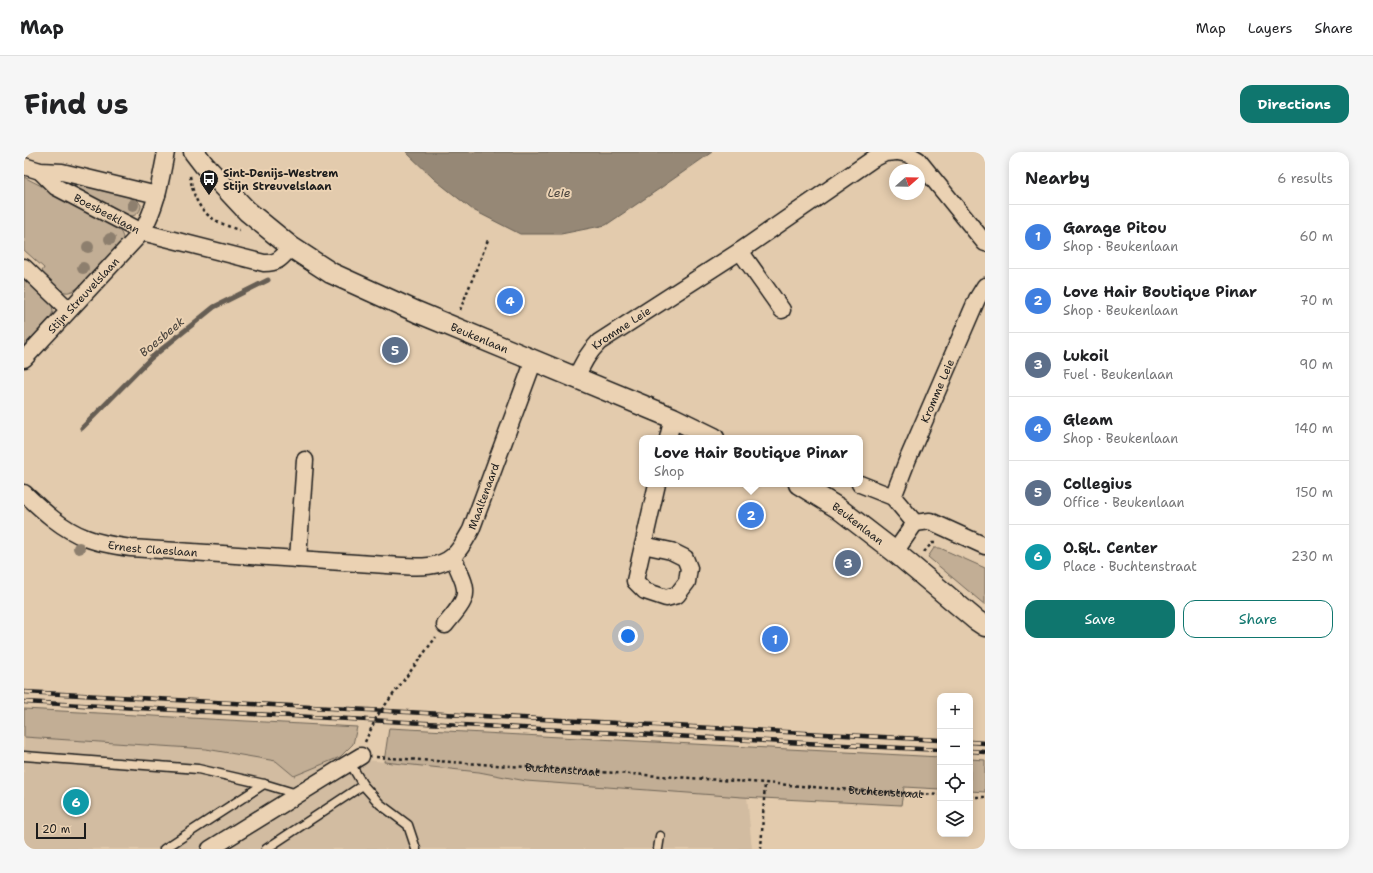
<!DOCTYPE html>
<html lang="en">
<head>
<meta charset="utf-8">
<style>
	:root { --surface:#fff; --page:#f6f6f6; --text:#202124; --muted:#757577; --line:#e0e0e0; --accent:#0f766e }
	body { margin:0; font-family:"Shantell Sans",sans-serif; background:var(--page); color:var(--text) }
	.controls { position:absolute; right:12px; bottom:12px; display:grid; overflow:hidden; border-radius:8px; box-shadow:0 2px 10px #0003 }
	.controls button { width:36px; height:36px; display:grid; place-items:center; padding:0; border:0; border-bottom:1px solid var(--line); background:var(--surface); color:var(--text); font:20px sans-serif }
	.compass { position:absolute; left:865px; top:12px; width:36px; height:36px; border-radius:50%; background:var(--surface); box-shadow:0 2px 10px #0003; rotate:70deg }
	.scale { position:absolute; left:12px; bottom:10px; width:50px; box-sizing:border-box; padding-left:4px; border:2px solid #1c1c1c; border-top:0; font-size:11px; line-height:14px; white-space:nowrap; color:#1c1c1c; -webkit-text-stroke:3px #ebd2b3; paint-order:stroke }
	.you { position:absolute; left:604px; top:484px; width:14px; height:14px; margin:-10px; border:3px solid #fff; border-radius:50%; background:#1a73e8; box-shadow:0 0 0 6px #1a73e833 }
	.badge { display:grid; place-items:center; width:26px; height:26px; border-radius:50%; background:var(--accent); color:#fff; font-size:13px; font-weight:700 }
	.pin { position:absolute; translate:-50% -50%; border:2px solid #fff; box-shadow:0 1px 4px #0006 }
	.popup { position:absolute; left:615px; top:283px; width:224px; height:52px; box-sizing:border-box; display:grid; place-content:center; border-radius:8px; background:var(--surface); filter:drop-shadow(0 1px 3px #0005); font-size:13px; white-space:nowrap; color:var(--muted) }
	.popup b { font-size:15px; color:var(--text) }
	.popup::after { content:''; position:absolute; left:50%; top:100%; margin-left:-8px; border:8px solid transparent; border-top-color:var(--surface) }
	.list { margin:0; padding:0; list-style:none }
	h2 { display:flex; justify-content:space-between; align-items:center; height:52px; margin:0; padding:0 16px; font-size:17px }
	h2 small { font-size:13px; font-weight:400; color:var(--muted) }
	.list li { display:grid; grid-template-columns:26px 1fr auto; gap:12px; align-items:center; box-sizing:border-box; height:64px; padding:0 16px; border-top:1px solid var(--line) }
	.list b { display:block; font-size:15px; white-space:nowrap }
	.list p { margin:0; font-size:13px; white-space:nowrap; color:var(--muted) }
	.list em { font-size:13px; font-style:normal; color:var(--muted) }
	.actions { display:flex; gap:8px; padding:12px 16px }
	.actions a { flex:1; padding:9px 0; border:1px solid var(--accent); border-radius:12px; text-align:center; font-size:14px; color:var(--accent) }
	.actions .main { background:var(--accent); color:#fff }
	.icon { flex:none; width:22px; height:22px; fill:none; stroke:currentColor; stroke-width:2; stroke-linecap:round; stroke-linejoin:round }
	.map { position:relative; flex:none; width:961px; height:697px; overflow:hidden; border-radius:12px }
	header { display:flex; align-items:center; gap:24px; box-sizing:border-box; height:56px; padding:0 20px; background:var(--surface); border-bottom:1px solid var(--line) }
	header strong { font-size:19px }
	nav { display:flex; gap:22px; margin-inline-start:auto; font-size:14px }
	.intro { display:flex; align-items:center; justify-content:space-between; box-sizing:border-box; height:96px; padding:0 24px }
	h1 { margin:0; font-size:28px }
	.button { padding:10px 18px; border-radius:12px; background:var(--accent); color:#fff; font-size:14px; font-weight:700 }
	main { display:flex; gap:24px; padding:0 24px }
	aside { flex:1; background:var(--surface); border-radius:12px; box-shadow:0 2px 10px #0003 }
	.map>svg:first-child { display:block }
</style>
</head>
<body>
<header>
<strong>Map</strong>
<nav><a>Map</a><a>Layers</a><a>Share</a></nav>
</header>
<div class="intro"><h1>Find us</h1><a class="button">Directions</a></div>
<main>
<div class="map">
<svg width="961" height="697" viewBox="0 0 961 697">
	<rect width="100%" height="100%" fill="#e3cbad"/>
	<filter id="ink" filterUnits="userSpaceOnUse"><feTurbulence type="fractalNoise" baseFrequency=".025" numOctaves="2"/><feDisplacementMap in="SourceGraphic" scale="8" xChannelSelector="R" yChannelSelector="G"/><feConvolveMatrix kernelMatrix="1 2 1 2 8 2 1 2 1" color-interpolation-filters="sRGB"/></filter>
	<g filter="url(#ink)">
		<path fill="#d2bca1" d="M 0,585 L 182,597 L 252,609 L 270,624 L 314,605 L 455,620 L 723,644 L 728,697 L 0,697 Z"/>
		<g fill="#c2ae95" stroke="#6f6558">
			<path d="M 0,25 L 89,71 C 94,76 100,82 99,90 C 89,101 55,144 41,140 C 32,138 23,127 17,121 L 20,116 L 0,98 Z"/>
			<path d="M 39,26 L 112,46 L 117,53 C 117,58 114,63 108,64 C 97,65 50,37 37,31 Z"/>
			<path d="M 0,124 L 25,148 L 28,153 L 29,160 L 26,166 L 0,194 Z"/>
			<path d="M 910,396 L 916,396 L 961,416 L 961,453 L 904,405 Z"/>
			<path d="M 0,557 L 333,575 L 329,592 L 316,605 L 270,624 L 252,609 L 182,597 L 0,585 Z"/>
			<path d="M 365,576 L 916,605 L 916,637 L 880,635 L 877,653 L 718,645 L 502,629 L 455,620 L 360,610 Z"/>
			<path d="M 946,607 L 961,608 L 961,640 L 946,639 Z"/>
		</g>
		<path fill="#968876" stroke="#655d52" d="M 382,0 L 688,0 L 638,35 L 582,73 L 537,82 L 496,82 L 449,58 L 410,27 Z"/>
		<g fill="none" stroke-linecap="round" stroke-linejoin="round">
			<path stroke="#655d52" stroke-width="5" d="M 58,276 L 127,206 L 190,155 L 244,128"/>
			<g stroke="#1c1c1c" stroke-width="11">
				<g id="service">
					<path d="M 0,604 L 174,617 L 240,632 L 273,642"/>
					<path d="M 326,611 L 339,633 L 356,652 L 384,673 L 392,697"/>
					<path d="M 140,697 L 240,632"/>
					<path d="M 242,697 L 339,633"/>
					<path d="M 634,697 L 636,684"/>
				</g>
			</g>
			<g stroke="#1c1c1c" stroke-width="19">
				<g id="minor">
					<path d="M 874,0 L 884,2 L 894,8 L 961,91"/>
					<path d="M 0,14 L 16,19 L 38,20 L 133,43"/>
					<path id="s2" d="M 16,19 L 32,35 L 118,80 L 240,111 C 255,111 257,106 267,95"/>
					<path d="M 716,99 L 758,158"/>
					<path d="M 0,115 L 45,158"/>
					<path id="s3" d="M 0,207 L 118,80 C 133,52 136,31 142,0"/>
					<path id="s4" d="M 553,225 C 558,211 564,201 575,190 L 716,99 L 849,7 L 861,1 L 872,0"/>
					<path d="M 644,286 L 649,266"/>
					<path d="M 836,332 L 869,345 L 891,371"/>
					<path id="s5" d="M 0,341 C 19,359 38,377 62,386 C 77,392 92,394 107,396 L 378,414 C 395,415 416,416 429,404 C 437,397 442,387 447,378 L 510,208"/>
					<path id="s6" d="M 869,345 L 883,309 L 953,147 L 961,134"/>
					<path d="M 891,371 L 906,369 L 961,394"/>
					<path d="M 619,393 L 647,399 L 661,406 L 665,416 L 663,430 L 653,443 L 642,446 L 621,439 L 611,429 L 633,332"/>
					<path d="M 871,400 L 891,371"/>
					<path d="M 274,407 L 281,308"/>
					<path d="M 421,473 C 448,441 445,442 429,405"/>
					<path d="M 186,697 L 312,619 L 337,604"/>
				</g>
			</g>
			<g stroke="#1c1c1c" stroke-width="23">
				<g id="tertiary">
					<path id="s7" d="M 170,0 L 180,13 L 223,59 L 267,95 L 307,121 L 393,160 L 649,266 L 690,286"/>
					<path id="s8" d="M 775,332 L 814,356 L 871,400 L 952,468 L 961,474"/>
				</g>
			</g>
			<g stroke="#1c1c1c" stroke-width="2.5" stroke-dasharray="3 3" stroke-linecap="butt">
				<path d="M 166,24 C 171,58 184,68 215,78"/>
				<path d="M 436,158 L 464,88"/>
				<path d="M 900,400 L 908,391 L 913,391"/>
				<path d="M 341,590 L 353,564 L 412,485"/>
				<path id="s1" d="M 352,605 L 741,631 L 827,638 L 916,643"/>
				<path d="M 946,645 L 961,645"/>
				<path d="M 737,697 L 741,631"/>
			</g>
			<use href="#service" stroke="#ebd2b3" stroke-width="8"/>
			<use href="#minor" stroke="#ebd2b3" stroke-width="16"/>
			<use href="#tertiary" stroke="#ebd2b3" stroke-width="20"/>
			<g stroke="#1c1c1c" stroke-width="4.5">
				<g id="rail">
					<path d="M 0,540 L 916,588"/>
					<path d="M 0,550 L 916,598"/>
					<path d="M 946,590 L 961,591"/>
					<path d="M 946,599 L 961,600"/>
				</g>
			</g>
			<use href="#rail" stroke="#ebd2b3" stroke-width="3" stroke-dasharray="9" stroke-linecap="butt"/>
		</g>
		<g fill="#8d7f6e">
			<circle cx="109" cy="53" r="6"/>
			<circle cx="86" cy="87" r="6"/>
			<circle cx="64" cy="95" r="6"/>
			<circle cx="59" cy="116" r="6"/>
			<circle cx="55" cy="396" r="6"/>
		</g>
	</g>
	<defs>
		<g id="bus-pin" transform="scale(1)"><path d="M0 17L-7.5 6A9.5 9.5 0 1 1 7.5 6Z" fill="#1c1c1c" stroke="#ebd2b3"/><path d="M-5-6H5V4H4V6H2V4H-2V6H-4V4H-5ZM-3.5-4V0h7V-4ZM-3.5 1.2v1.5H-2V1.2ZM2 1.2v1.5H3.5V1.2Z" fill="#fff"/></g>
	</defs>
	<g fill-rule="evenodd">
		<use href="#bus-pin" x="185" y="27"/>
	</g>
	<g text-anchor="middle" stroke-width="4" stroke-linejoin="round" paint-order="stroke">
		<g font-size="11" font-weight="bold" fill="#1c1c1c" stroke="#ebd2b3" text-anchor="start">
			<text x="199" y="25">Sint-Denijs-Westrem<tspan x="199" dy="13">Stijn Streuvelslaan</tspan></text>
		</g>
		<g font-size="11" fill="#1c1c1c" stroke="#ebd2b3">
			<text dy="4" stroke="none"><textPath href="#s2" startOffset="80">Boesbeeklaan</textPath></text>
			<text dy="4" stroke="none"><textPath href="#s3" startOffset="87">Stijn Streuvelslaan</textPath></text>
			<text dy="4" stroke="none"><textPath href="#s4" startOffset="68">Kromme Leie</textPath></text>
			<text dy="4" stroke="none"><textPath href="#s7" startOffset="346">Beukenlaan</textPath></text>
			<text dy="4" stroke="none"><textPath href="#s6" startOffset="115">Kromme Leie</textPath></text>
			<text dy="4" stroke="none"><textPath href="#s5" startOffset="516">Maaltenaard</textPath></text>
			<text dy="4" stroke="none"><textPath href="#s8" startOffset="71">Beukenlaan</textPath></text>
			<text dy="4" stroke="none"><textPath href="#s5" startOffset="145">Ernest Claeslaan</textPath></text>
			<text dy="4" stroke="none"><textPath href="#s1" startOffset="187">Buchtenstraat</textPath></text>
			<text dy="4" stroke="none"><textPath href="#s1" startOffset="511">Buchtenstraat</textPath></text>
		</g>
		<g font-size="12" font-style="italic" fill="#47423c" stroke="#ebd2b3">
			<text x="535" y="45">Leie</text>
			<text transform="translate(138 185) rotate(-40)" y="4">Boesbeek</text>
		</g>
	</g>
</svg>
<div class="controls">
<button>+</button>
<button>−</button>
<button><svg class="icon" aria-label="locate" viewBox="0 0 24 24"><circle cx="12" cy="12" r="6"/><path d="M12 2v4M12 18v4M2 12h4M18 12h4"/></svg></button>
<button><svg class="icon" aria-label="layers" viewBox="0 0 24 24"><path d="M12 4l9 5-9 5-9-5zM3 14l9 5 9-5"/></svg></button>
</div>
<svg class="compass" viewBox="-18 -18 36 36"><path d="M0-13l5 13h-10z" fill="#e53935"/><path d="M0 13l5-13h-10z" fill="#757577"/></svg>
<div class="scale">20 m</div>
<div class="you"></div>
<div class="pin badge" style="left:751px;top:487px;background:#3f7fe0">1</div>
<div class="pin badge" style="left:727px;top:363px;background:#3f7fe0">2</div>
<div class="popup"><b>Love Hair Boutique Pinar</b>Shop</div>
<div class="pin badge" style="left:824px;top:411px;background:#5c6f8a">3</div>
<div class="pin badge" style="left:486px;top:149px;background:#3f7fe0">4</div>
<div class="pin badge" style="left:371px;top:198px;background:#5c6f8a">5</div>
<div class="pin badge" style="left:52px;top:650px;background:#0f9aa8">6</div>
</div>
<aside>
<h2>Nearby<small>6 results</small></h2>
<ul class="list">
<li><span class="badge" style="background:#3f7fe0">1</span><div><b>Garage Pitou</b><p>Shop · Beukenlaan</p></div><em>60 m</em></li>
<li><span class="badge" style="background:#3f7fe0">2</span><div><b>Love Hair Boutique Pinar</b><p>Shop · Beukenlaan</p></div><em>70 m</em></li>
<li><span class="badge" style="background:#5c6f8a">3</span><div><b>Lukoil</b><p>Fuel · Beukenlaan</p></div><em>90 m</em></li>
<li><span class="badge" style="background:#3f7fe0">4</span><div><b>Gleam</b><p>Shop · Beukenlaan</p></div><em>140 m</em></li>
<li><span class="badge" style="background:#5c6f8a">5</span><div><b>Collegius</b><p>Office · Beukenlaan</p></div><em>150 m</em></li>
<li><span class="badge" style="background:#0f9aa8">6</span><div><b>O.&amp;L. Center</b><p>Place · Buchtenstraat</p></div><em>230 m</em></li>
</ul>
<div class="actions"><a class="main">Save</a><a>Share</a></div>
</aside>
</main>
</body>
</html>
